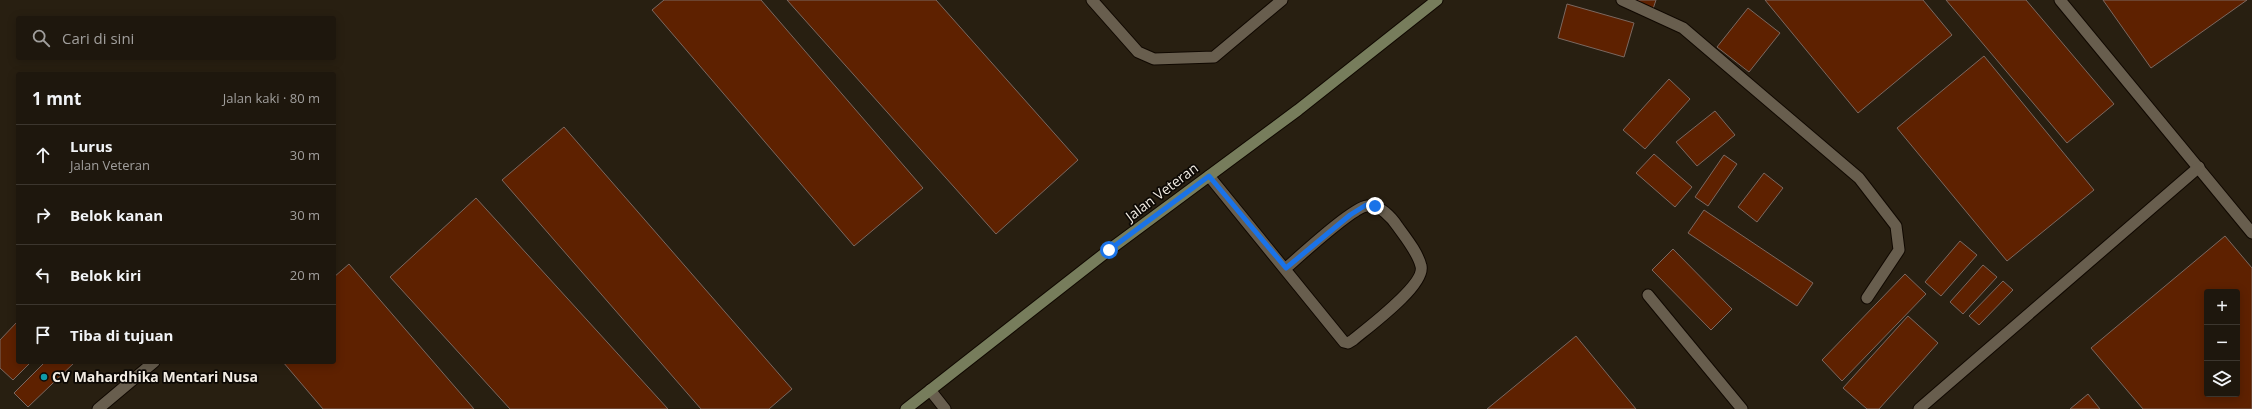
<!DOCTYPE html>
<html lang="id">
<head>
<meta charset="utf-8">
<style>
	:root { --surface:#1e170d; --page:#262016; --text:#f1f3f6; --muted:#a19f9d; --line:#3c362e }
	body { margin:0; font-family:"Open Sans",sans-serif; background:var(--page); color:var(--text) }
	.controls { position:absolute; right:12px; bottom:12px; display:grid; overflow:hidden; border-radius:4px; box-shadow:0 2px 10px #0003 }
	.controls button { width:36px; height:36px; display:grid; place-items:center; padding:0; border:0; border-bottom:1px solid var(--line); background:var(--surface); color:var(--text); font:20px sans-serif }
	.stop { position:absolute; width:12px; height:12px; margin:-9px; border:3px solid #1a73e8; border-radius:50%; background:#fff }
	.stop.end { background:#1a73e8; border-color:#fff; box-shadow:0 1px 4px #0008 }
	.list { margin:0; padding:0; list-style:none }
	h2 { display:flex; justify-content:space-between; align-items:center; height:52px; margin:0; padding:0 16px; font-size:17px }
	h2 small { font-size:13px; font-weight:400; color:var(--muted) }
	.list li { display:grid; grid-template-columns:26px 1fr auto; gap:12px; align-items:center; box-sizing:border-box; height:60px; padding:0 16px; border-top:1px solid var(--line) }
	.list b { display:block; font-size:15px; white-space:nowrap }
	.list p { margin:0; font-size:13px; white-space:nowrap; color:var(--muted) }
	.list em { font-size:13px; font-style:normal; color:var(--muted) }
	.icon { flex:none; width:22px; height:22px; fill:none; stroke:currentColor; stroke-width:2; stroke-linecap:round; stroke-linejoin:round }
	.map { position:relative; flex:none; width:2252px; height:409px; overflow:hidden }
	.search { position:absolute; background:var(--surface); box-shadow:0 2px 10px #0003; left:16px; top:16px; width:320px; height:44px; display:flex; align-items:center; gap:10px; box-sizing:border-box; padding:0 14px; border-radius:4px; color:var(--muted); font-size:15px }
	.panel { position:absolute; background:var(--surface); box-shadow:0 2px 10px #0003; left:16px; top:72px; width:320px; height:292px; border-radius:4px }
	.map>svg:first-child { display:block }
</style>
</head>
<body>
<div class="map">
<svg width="2252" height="409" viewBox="0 0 2252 409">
	<rect width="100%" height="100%" fill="#281f11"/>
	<g fill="#5e2100" stroke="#7b6860" fill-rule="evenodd">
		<path d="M 664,0 L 761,0 L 923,188 L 854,246 L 652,10 Z"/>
		<path d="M 787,0 L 936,0 L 1078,160 L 996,234 Z"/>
		<path d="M 1630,0 L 1656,0 L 1653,9 Z"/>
		<path d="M 1765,0 L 1923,0 L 1952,35 L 1858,113 Z"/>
		<path d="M 1946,0 L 2026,0 L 2114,104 L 2067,143 Z"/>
		<path d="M 2103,0 L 2247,0 L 2151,68 Z"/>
		<path d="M 1567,4 L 1634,23 L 1624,57 L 1558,38 Z"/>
		<path d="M 1748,8 L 1780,33 L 1749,72 L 1717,47 Z"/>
		<path d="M 1984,56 L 2094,190 L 2007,261 L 1897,128 Z"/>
		<path d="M 1669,79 L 1690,99 L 1645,149 L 1623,130 Z"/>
		<path d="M 1715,111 L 1735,135 L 1697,166 L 1676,142 Z"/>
		<path d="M 564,127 L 792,389 L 769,409 L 701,409 L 502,180 Z"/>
		<path d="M 1654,154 L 1692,187 L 1675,207 L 1636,173 Z"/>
		<path d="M 1724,155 L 1737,164 L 1708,206 L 1695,197 Z"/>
		<path d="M 1764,173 L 1783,188 L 1757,222 L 1738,207 Z"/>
		<path d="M 476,198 L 668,409 L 510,409 L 390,277 Z"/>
		<path d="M 1704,210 L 1813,283 L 1797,306 L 1688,233 Z"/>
		<path d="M 2225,236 L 2252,268 L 2252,409 L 2143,409 L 2091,348 ZM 2207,292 L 2237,292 L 2237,394 L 2207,394 Z"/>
		<path d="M 1960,241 L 1977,255 L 1941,296 L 1925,282 Z"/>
		<path d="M 1673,249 L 1732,309 L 1711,330 L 1652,270 Z"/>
		<path d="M 349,264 L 474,409 L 323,409 L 283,362 L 334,362 L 334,277 Z"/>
		<path d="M 1983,265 L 1997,277 L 1963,314 L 1950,302 Z"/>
		<path d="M 1905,274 L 1926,294 L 1842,381 L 1822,360 Z"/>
		<path d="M 2003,281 L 2013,290 L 1979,325 L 1969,316 Z"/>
		<path d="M 1908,316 L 1938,343 L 1879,409 L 1867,409 L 1843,388 Z"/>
		<path d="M 17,322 L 18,362 L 31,362 L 13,380 L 0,368 L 0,340 Z"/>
		<path d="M 1576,336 L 1636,409 L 1487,409 Z"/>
		<path d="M 45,362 L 75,362 L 28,407 L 14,393 Z"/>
		<path d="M 2088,394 L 2100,409 L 2070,409 Z"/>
	</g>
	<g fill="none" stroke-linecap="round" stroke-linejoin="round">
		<g stroke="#100801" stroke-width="13">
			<g id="service">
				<path d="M 2060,0 L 2252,233"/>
				<path d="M 1209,176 L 1344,342 L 1348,343 L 1353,340 C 1367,328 1426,285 1421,266 C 1418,253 1406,238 1398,227 C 1392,218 1380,204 1367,206 C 1353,207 1300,256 1286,268"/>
				<path d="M 1648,295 L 1742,409"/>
				<path d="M 930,390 L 945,409"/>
				<path d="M 1919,409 L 2199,167"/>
			</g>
		</g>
		<g stroke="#100801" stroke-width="13">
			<g id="minor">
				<path d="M 1092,0 L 1138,52 L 1154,59 L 1214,57 L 1282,0"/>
				<path d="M 1622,0 L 1683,28 L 1859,178 L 1896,226 L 1899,250 L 1867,298"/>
				<path d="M 98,409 L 154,362"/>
			</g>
		</g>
		<g stroke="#100801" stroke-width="13">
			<path id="secondary" d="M 906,409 L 1109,250 L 1298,110 L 1437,0"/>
		</g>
		<use href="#service" stroke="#685e4e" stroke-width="11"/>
		<use href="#minor" stroke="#685e4e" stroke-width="11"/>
		<use href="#secondary" stroke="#777d5c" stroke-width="11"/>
	</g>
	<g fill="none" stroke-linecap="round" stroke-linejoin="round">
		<path stroke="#1a73e8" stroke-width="5" d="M 1109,250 L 1209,176 L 1286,268 L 1350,215 L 1366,205 L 1375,206"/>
	</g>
	<circle fill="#0f9aa8" stroke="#0d0905" stroke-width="1.5" cx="44" cy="377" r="4"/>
	<g text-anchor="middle" stroke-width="3.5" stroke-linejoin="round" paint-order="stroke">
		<g font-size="14" fill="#f3ede4" stroke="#0d0905">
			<text transform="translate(1162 192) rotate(-37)" y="5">Jalan Veteran</text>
		</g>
		<g font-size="14" font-weight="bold" fill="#f3ede4" stroke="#0d0905" text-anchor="start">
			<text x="52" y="382">CV Mahardhika Mentari Nusa</text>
		</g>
	</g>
</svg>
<div class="controls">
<button>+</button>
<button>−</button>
<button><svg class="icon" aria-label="layers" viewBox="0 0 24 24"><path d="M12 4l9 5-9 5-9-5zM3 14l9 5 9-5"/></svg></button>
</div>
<div class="stop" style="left:1109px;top:250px"></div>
<div class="stop end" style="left:1375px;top:206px"></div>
<div class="search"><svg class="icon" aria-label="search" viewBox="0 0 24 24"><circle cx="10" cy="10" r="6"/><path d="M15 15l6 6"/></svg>Cari di sini</div>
<section class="panel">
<h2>1 mnt<small>Jalan kaki · 80 m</small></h2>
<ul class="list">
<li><svg class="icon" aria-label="ahead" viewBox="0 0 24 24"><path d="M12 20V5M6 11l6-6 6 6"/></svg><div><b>Lurus</b><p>Jalan Veteran</p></div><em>30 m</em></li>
<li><svg class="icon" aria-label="right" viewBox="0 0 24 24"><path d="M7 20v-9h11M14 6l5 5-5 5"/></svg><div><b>Belok kanan</b></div><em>30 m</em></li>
<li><svg class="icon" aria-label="left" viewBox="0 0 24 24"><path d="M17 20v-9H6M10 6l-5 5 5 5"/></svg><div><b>Belok kiri</b></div><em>20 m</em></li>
<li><svg class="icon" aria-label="arrive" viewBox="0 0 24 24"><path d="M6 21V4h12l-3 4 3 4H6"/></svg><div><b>Tiba di tujuan</b></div></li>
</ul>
</section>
</div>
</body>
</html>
